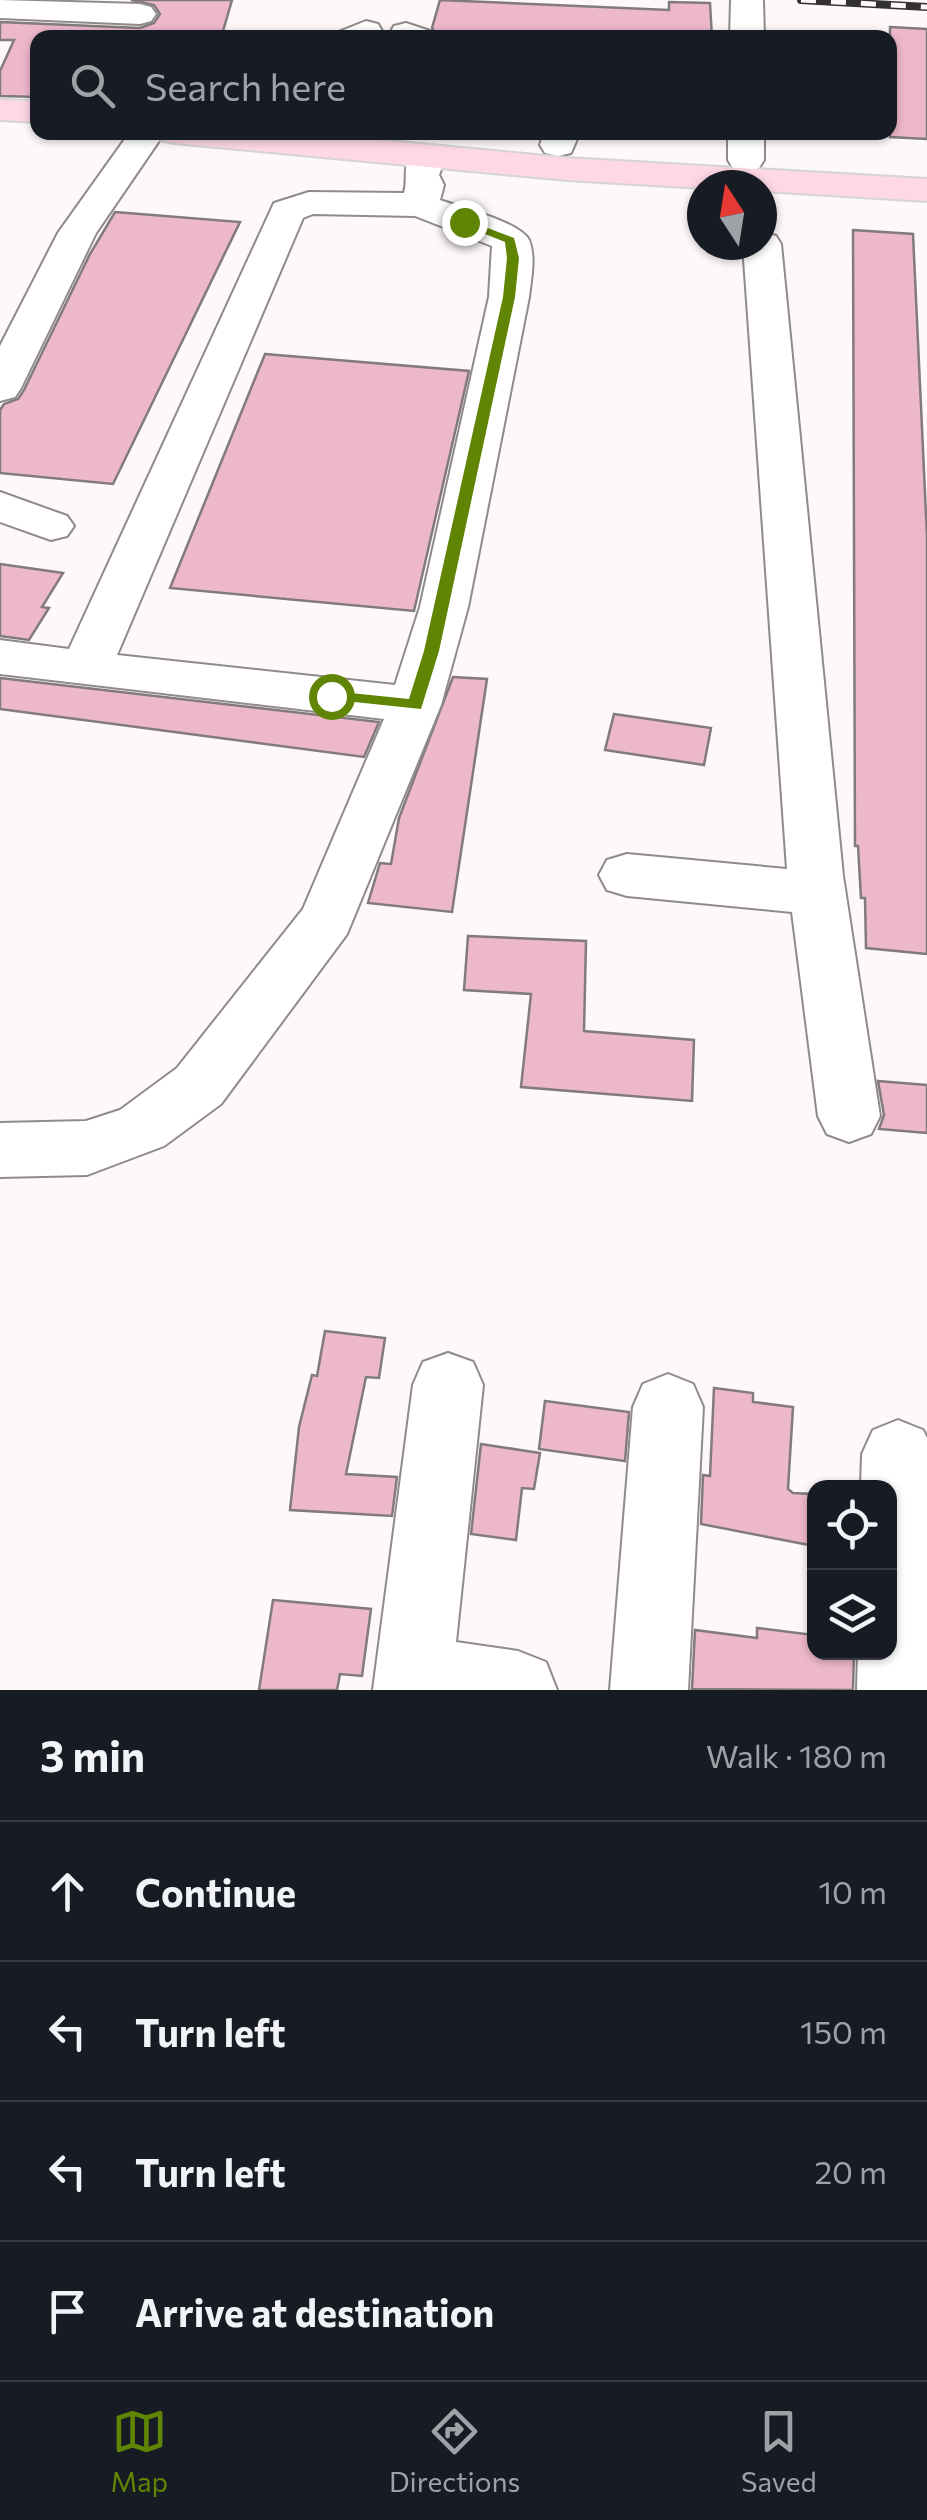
<!DOCTYPE html>
<html lang="en">
<head>
<meta charset="utf-8">
<style>
	:root { --surface:#171b24; --page:#20242c; --text:#f1f3f6; --muted:#9ea1a6; --line:#363941; --accent:#608504 }
	body { margin:0; font-family:Commissioner,sans-serif; background:var(--page); color:var(--text) }
	.controls { position:absolute; right:30px; bottom:30px; display:grid; overflow:hidden; border-radius:20px; box-shadow:0 2px 8px #0004 }
	.controls button { width:90px; height:90px; display:grid; place-items:center; padding:0; border:0; border-bottom:2px solid var(--line); background:var(--surface); color:var(--text); font:50px sans-serif }
	.compass { position:absolute; left:687px; top:170px; width:90px; height:90px; border-radius:50%; background:var(--surface); box-shadow:0 2px 8px #0004; rotate:348deg }
	.stop { position:absolute; width:30px; height:30px; margin:-22px; border:8px solid #608504; border-radius:50%; background:#fff }
	.stop.end { background:#608504; border-color:#fff; box-shadow:0 2px 10px #0008 }
	.list { margin:0; padding:0; list-style:none }
	h2 { display:flex; justify-content:space-between; align-items:center; height:130px; margin:0; padding:0 40px; font-size:42px }
	h2 small { font-size:32px; font-weight:400; color:var(--muted) }
	.list li { display:grid; grid-template-columns:65px 1fr auto; gap:30px; align-items:center; box-sizing:border-box; height:140px; padding:0 40px; border-top:2px solid var(--line) }
	.list b { display:block; font-size:38px; white-space:nowrap }
	.list em { font-size:32px; font-style:normal; color:var(--muted) }
	.icon { flex:none; width:55px; height:55px; fill:none; stroke:currentColor; stroke-width:2; stroke-linecap:round; stroke-linejoin:round }
	.map { position:relative; flex:none; width:927px; height:1690px; overflow:hidden }
	.search { position:absolute; background:var(--surface); box-shadow:0 2px 8px #0004; left:30px; right:30px; top:30px; height:110px; display:flex; align-items:center; gap:25px; box-sizing:border-box; padding:0 35px; border-radius:20px; color:var(--muted); font-size:38px }
	.sheet { height:690px; background:var(--surface) }
	nav { display:flex; justify-content:space-around; align-items:center; box-sizing:border-box; height:140px; border-top:2px solid var(--line); background:var(--surface); font-size:28px; color:var(--muted) }
	nav a { display:grid; justify-items:center; gap:5px }
	nav .on { color:var(--accent) }
	.map>svg:first-child { display:block }
</style>
</head>
<body>
<div class="map">
<svg width="927" height="1690" viewBox="0 0 927 1690">
	<rect width="100%" height="100%" fill="#fef8fa"/>
	<g fill="#eeb8cb" stroke="#827b7d" stroke-width="2.5">
		<path d="M 131,0 L 232,0 L 221,38 L 38,38 L 38,97 L 0,96 L 0,71 L 14,40 L 0,40 L 0,22 L 140,28 L 154,23 L 160,14 L 154,5 Z"/>
		<path d="M 440,0 L 669,10 L 669,2 L 710,3 L 712,38 L 438,38 L 432,28 Z"/>
		<path d="M 890,27 L 927,29 L 927,139 L 890,137 Z"/>
		<path d="M 115,212 L 240,222 L 113,484 L 0,473 L 0,410 L 4,404 L 18,399 L 24,390 L 90,254 Z"/>
		<path d="M 853,230 L 913,234 L 927,536 L 927,954 L 866,948 L 865,898 L 861,898 L 858,846 L 855,846 Z"/>
		<path d="M 265,354 L 469,371 L 414,611 L 170,588 Z"/>
		<path d="M 0,564 L 63,573 L 42,607 L 49,608 L 29,640 L 0,636 Z"/>
		<path d="M 453,677 L 487,679 L 452,912 L 368,903 L 380,863 L 391,864 L 399,818 Z"/>
		<path d="M 0,678 L 379,722 L 364,757 L 0,709 Z"/>
		<path d="M 614,714 L 711,728 L 704,765 L 605,750 Z"/>
		<path d="M 468,936 L 586,941 L 584,1031 L 694,1040 L 692,1101 L 521,1087 L 531,994 L 464,990 Z"/>
		<path d="M 878,1081 L 927,1085 L 927,1133 L 879,1129 L 884,1115 Z"/>
		<path d="M 325,1331 L 385,1338 L 379,1378 L 366,1377 L 346,1474 L 397,1477 L 392,1516 L 290,1510 L 299,1427 L 312,1375 L 317,1376 Z"/>
		<path d="M 714,1388 L 753,1393 L 753,1402 L 793,1407 L 788,1489 L 793,1493 L 814,1494 L 814,1546 L 701,1524 L 703,1475 L 710,1476 Z"/>
		<path d="M 545,1401 L 629,1412 L 625,1461 L 539,1449 Z"/>
		<path d="M 481,1444 L 540,1453 L 534,1489 L 522,1488 L 516,1540 L 471,1534 Z"/>
		<path d="M 273,1600 L 371,1609 L 362,1676 L 340,1674 L 337,1690 L 259,1690 Z"/>
		<path d="M 757,1628 L 814,1635 L 814,1652 L 854,1652 L 853,1690 L 692,1689 L 695,1630 L 757,1638 Z"/>
	</g>
	<g fill="none" stroke-linecap="round" stroke-linejoin="round">
		<g stroke="#918a8c" stroke-width="4">
			<g id="minor">
				<path d="M 0,0 L 140,4 L 151,7 L 156,14 L 151,21 L 140,24 L 0,18 Z"/>
				<path d="M 731,0 L 763,0 L 764,38 L 730,38 Z"/>
				<path d="M 366,21 L 378,24 L 382,31 L 378,38 L 337,38 L 341,31 Z"/>
				<path d="M 406,23 L 430,31 L 434,38 L 393,38 L 390,33 L 394,26 Z"/>
				<path d="M 130,132 L 165,132 L 96,233 L 21,388 L 15,397 L 0,401 L 0,346 L 58,233 Z"/>
				<path d="M 544,132 L 580,132 L 571,153 L 558,156 L 545,153 L 540,145 Z"/>
				<path d="M 728,132 L 764,132 L 764,160 L 759,168 L 746,171 L 733,168 L 728,160 Z"/>
				<path d="M 428,145 L 441,148 L 446,156 L 439,175 L 444,185 L 440,200 C 459,207 520,222 529,240 C 536,257 531,279 529,297 L 468,607 L 441,705 L 347,934 L 221,1104 L 164,1146 L 87,1175 L 0,1177 L 0,1123 L 86,1121 L 120,1110 L 177,1068 L 303,909 L 384,719 L 0,674 L 0,640 L 69,649 L 274,203 L 309,192 L 404,193 C 409,174 400,170 415,148 ZM 313,214 L 415,216 L 492,246 L 489,297 L 420,607 L 395,685 L 117,655 L 303,218 Z"/>
				<path d="M 762,232 L 776,236 L 781,244 L 843,876 L 880,1116 L 871,1134 L 849,1142 L 827,1134 L 818,1116 L 792,912 L 627,896 L 607,890 L 599,875 L 607,860 L 627,854 L 787,869 L 743,245 L 762,245 Z"/>
				<path d="M 0,492 L 67,516 L 74,526 L 67,536 L 51,540 L 0,522 Z"/>
				<path d="M 448,1353 L 473,1362 L 483,1385 L 456,1642 L 518,1651 L 546,1662 L 557,1690 L 373,1690 L 413,1385 L 423,1362 Z"/>
				<path d="M 668,1374 L 693,1384 L 703,1407 L 688,1690 L 610,1690 L 633,1407 L 643,1384 Z"/>
				<path d="M 898,1420 L 923,1430 L 927,1438 L 927,1690 L 857,1690 L 858,1652 L 890,1652 L 890,1488 L 861,1488 L 862,1454 L 873,1430 Z"/>
			</g>
		</g>
		<g stroke="#d5d5d5" stroke-width="4">
			<g id="major">
				<path d="M 0,100 L 38,101 L 38,122 L 0,120 Z"/>
				<path d="M 157,132 L 294,132 L 567,158 L 927,179 L 927,201 L 762,191 L 762,185 L 702,188 L 567,180 L 174,143 L 161,140 Z"/>
			</g>
		</g>
		<use href="#minor" fill="#fff" fill-rule="evenodd"/>
		<use href="#major" fill="#fed8e6" fill-rule="evenodd"/>
		<g stroke="#333132" stroke-width="8">
			<path id="rail" d="M 801,0 L 927,7"/>
		</g>
		<use href="#rail" stroke="#fef8fa" stroke-width="5" stroke-dasharray="15" stroke-linecap="butt"/>
	</g>
	<path fill="#608504" d="M 464,219 L 514,238 L 519,258 L 515,297 L 439,651 L 421,709 L 326,699 L 326,692 L 331,691 L 409,699 L 424,651 L 503,297 L 507,258 L 505,242 L 460,224 Z"/>
</svg>
<div class="controls">
<button><svg class="icon" aria-label="locate" viewBox="0 0 24 24"><circle cx="12" cy="12" r="6"/><path d="M12 2v4M12 18v4M2 12h4M18 12h4"/></svg></button>
<button><svg class="icon" aria-label="layers" viewBox="0 0 24 24"><path d="M12 4l9 5-9 5-9-5zM3 14l9 5 9-5"/></svg></button>
</div>
<svg class="compass" viewBox="-18 -18 36 36"><path d="M0-13l5 13h-10z" fill="#e53935"/><path d="M0 13l5-13h-10z" fill="#9ea1a6"/></svg>
<div class="stop" style="left:331px;top:696px"></div>
<div class="stop end" style="left:464px;top:222px"></div>
<div class="search"><svg class="icon" aria-label="search" viewBox="0 0 24 24"><circle cx="10" cy="10" r="6"/><path d="M15 15l6 6"/></svg>Search here</div>
</div>
<section class="sheet">
<h2>3 min<small>Walk · 180 m</small></h2>
<ul class="list">
<li><svg class="icon" aria-label="ahead" viewBox="0 0 24 24"><path d="M12 20V5M6 11l6-6 6 6"/></svg><div><b>Continue</b></div><em>10 m</em></li>
<li><svg class="icon" aria-label="left" viewBox="0 0 24 24"><path d="M17 20v-9H6M10 6l-5 5 5 5"/></svg><div><b>Turn left</b></div><em>150 m</em></li>
<li><svg class="icon" aria-label="left" viewBox="0 0 24 24"><path d="M17 20v-9H6M10 6l-5 5 5 5"/></svg><div><b>Turn left</b></div><em>20 m</em></li>
<li><svg class="icon" aria-label="arrive" viewBox="0 0 24 24"><path d="M6 21V4h12l-3 4 3 4H6"/></svg><div><b>Arrive at destination</b></div></li>
</ul>
</section>
<nav>
<a class="on"><svg class="icon" aria-label="map" viewBox="0 0 24 24"><path d="M3 6l6-2 6 2 6-2v14l-6 2-6-2-6 2zM9 4v14M15 6v14"/></svg>Map</a>
<a><svg class="icon" aria-label="directions" viewBox="0 0 24 24"><path d="M12 3l9 9-9 9-9-9zM9 14v-3h6M13 9l2 2-2 2"/></svg>Directions</a>
<a><svg class="icon" aria-label="saved" viewBox="0 0 24 24"><path d="M7 4h10v16l-5-4-5 4z"/></svg>Saved</a>
</nav>
</body>
</html>
